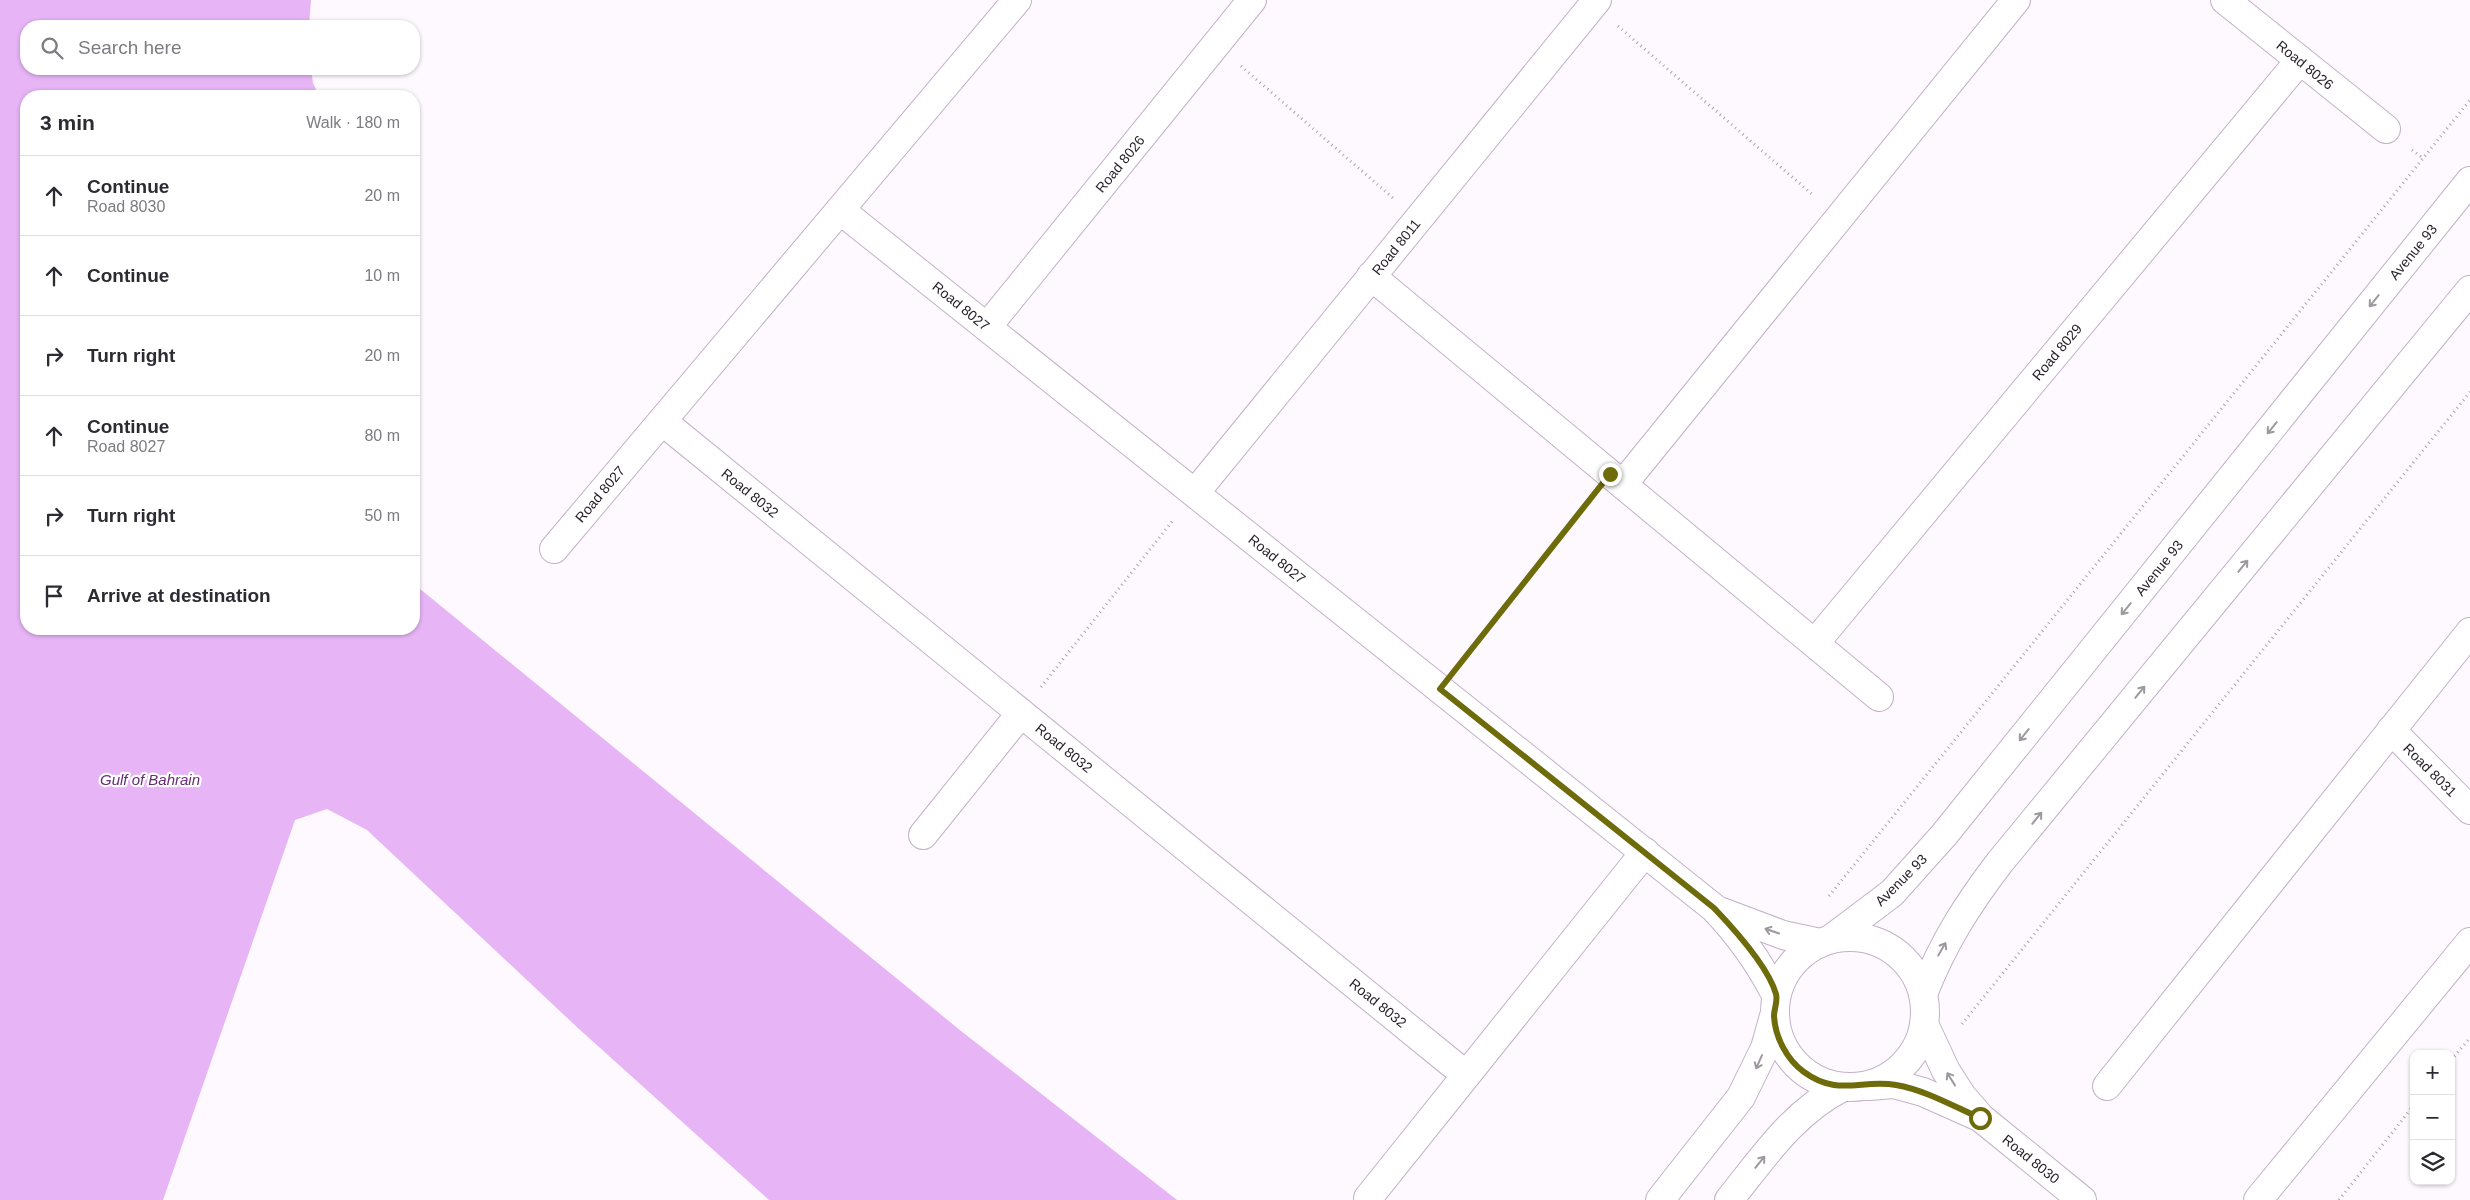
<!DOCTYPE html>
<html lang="en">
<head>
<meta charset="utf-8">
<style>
	:root { --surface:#fff; --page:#f2f2f3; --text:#2b2b33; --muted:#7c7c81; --line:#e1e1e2 }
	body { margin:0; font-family:Arial,sans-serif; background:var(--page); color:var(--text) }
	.controls { position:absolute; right:15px; bottom:15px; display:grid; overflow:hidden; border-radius:10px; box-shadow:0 1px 4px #0004 }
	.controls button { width:45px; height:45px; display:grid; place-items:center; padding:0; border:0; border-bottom:1px solid var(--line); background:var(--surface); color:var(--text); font:25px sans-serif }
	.stop { position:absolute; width:15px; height:15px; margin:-11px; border:4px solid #6e6c0a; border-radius:50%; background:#fff }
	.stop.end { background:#6e6c0a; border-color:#fff; box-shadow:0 1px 5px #0008 }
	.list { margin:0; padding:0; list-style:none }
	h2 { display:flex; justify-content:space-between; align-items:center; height:65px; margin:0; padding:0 20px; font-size:21px }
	h2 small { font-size:16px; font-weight:400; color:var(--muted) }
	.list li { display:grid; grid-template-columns:32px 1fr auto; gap:15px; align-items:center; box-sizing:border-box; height:80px; padding:0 20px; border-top:1px solid var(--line) }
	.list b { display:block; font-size:19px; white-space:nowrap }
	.list p { margin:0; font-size:16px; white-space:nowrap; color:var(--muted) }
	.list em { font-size:16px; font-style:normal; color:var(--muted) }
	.icon { flex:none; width:28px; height:28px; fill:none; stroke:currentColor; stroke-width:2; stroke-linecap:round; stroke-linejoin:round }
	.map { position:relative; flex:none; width:2470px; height:1200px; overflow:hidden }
	.search { position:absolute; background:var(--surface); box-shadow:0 1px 4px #0004; left:20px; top:20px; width:400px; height:55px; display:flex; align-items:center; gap:12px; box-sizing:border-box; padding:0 18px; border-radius:20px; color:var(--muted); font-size:19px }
	.panel { position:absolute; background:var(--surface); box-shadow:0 1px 4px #0004; left:20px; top:90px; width:400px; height:545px; border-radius:20px }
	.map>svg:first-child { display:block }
</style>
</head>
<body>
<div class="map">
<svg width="2470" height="1200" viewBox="0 0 2470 1200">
	<rect width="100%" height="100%" fill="#fdf9fe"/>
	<path fill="#e7b4f6" d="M 0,0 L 311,0 L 309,26 L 26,26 L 26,69 L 311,69 L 313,83 L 319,96 L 26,96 L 26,629 L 414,629 L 414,584 L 961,1031 L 1177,1200 L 769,1200 L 579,1029 L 367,830 L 327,809 L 295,820 L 163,1200 L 0,1200 Z"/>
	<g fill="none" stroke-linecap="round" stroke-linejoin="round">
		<g stroke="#c4b0ca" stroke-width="30">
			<g id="minor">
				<path d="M 2225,0 L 2386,129"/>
				<path d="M 840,210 L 1714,908 C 1740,935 1759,962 1776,995"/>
				<path d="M 1371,276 L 1879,697"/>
				<path d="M 987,327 L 1252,0"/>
				<path d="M 662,421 L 1466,1075"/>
				<path d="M 1623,484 L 2016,0"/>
				<path d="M 1195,493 L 1597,0"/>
				<path d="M 554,549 L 1017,0"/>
				<path d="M 1815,643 L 2300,60"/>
				<path d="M 2391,730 L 2470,810"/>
				<path d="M 923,835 L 1021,713"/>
				<path d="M 1722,912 L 1783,935 L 1820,943"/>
				<circle cx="1850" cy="1012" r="75"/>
				<path d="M 1831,939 L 1892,893 L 1944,835 L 2470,181"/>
				<path d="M 1923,994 C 1943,943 1967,905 2000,862 L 2470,290"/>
				<path d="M 1924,1024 L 1946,1071 L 1962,1096 L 1981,1118 L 2082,1200"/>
				<path d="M 1869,1086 L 1894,1084 L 1923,1092 L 1977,1116"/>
				<path d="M 2107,1086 L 2470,632"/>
				<path d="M 1368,1198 L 1645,852"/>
				<path d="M 1660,1200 L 1741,1097 L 1765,1048 L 1774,1016"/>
				<path d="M 1729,1200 C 1763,1158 1793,1112 1843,1087"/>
				<path d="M 2258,1200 L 2470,942"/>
			</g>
		</g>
		<g stroke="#aaa5ac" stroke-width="3" stroke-dasharray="1 4" stroke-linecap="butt">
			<path d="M 1618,26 L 1814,196"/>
			<path d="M 1241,66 L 1393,198"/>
			<path d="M 2412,150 L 2423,158"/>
			<path d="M 1460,663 L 1590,500"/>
			<path d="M 1041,687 L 1174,519"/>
			<path d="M 1829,896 L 2470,100"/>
			<path d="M 1962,1024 L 2470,392"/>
			<path d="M 2451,1060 L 2470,1038"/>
			<path d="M 2339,1200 L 2414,1105"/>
		</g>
		<use href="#minor" stroke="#fff" stroke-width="28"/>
	</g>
	<defs><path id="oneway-shaft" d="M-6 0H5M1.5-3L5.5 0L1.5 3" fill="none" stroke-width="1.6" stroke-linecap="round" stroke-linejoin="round" transform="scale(1.25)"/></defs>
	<g stroke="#9d999e">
		<use href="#oneway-shaft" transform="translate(2374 301) rotate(129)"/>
		<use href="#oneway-shaft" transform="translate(2272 428) rotate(129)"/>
		<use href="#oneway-shaft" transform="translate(2243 566) rotate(-51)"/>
		<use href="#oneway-shaft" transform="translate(2126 609) rotate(129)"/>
		<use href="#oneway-shaft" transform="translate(2140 692) rotate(-51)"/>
		<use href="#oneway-shaft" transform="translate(2024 735) rotate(129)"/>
		<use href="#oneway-shaft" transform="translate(2037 818) rotate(-51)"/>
		<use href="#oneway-shaft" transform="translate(1772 931) rotate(-161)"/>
		<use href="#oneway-shaft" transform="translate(1942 949) rotate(-60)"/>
		<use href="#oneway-shaft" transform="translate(1759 1062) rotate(114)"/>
		<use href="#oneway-shaft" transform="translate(1951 1079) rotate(-122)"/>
		<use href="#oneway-shaft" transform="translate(1760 1162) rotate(-51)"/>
	</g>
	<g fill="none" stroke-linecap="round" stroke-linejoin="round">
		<path stroke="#6e6c0a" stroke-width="6" d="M 1610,474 L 1440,689 L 1714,908 C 1734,929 1768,966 1776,994 C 1778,1001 1774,1009 1774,1016 C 1775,1037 1787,1060 1804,1072 C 1838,1097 1861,1079 1896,1085 C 1925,1090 1953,1106 1980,1118"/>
	</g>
	<g text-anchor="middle" stroke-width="4.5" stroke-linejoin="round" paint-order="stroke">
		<g font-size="14" fill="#251d27" stroke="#fff">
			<text transform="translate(2305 65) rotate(39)" y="5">Road 8026</text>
			<text transform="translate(1120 164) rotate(-51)" y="5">Road 8026</text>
			<text transform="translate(1396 247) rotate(-51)" y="5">Road 8011</text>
			<text transform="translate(2413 252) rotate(-51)" y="5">Avenue 93</text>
			<text transform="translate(961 306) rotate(39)" y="5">Road 8027</text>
			<text transform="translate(2057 352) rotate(-50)" y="5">Road 8029</text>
			<text transform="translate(750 493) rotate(39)" y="5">Road 8032</text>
			<text transform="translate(600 494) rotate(-50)" y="5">Road 8027</text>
			<text transform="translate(1277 559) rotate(39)" y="5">Road 8027</text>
			<text transform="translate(2159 568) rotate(-51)" y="5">Avenue 93</text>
			<text transform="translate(1064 748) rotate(39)" y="5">Road 8032</text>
			<text transform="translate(2430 770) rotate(45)" y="5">Road 8031</text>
			<text transform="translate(1901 880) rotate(-45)" y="5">Avenue 93</text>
			<text transform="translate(1378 1003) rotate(39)" y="5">Road 8032</text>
			<text transform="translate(2031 1159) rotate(39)" y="5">Road 8030</text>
		</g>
		<g font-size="15" font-style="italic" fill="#672b77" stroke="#fff">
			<text x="150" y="785">Gulf of Bahrain</text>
		</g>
	</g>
</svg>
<div class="controls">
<button>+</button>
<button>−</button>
<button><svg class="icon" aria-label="layers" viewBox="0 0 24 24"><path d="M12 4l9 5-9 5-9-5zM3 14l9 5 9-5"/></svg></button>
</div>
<div class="stop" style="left:1980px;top:1118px"></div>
<div class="stop end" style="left:1610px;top:474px"></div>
<div class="search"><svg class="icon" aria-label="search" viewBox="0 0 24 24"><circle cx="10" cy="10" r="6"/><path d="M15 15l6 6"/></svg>Search here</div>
<section class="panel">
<h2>3 min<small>Walk · 180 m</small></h2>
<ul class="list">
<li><svg class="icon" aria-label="ahead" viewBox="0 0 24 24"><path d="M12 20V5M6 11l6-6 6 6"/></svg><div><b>Continue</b><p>Road 8030</p></div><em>20 m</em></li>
<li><svg class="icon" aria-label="ahead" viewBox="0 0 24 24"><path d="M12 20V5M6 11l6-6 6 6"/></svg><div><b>Continue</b></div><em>10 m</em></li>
<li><svg class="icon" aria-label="right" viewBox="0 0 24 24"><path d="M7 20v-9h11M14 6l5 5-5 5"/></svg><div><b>Turn right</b></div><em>20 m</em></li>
<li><svg class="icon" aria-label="ahead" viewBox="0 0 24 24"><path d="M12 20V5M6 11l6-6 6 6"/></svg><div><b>Continue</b><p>Road 8027</p></div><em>80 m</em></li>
<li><svg class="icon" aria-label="right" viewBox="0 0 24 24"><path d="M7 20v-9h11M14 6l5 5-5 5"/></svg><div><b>Turn right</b></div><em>50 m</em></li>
<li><svg class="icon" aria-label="arrive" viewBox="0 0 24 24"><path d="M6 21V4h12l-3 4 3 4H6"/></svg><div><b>Arrive at destination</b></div></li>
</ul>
</section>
</div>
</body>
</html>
